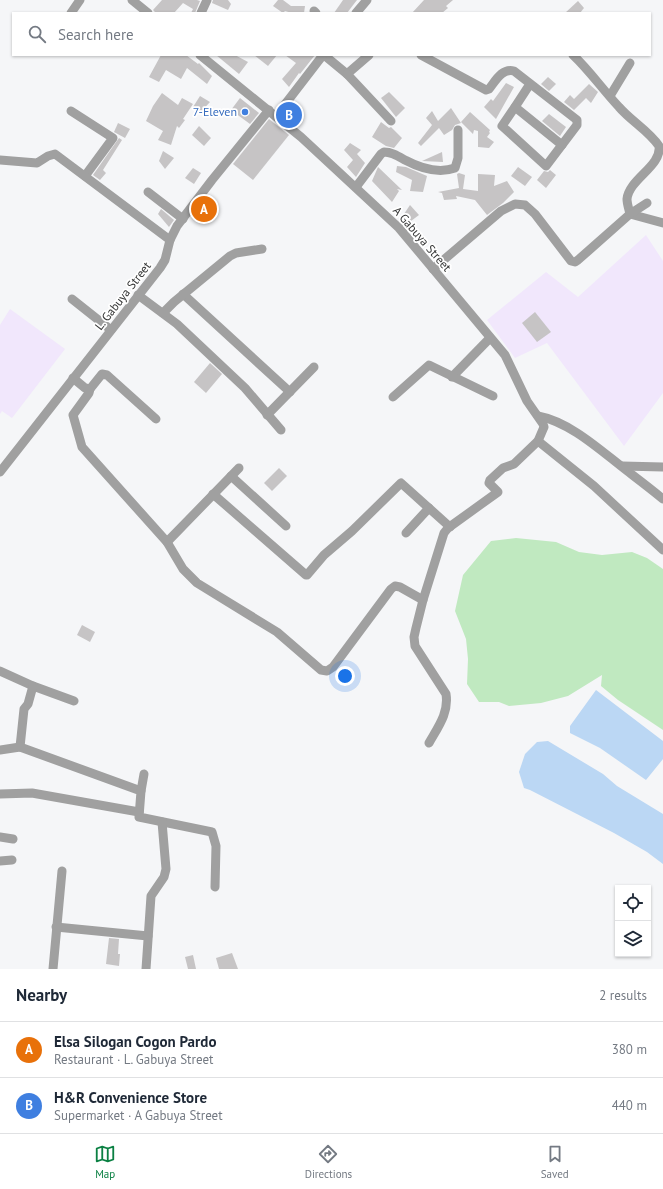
<!DOCTYPE html>
<html lang="en">
<head>
<meta charset="utf-8">
<style>
	:root { --surface:#fff; --page:#f2f2f3; --text:#1f2937; --muted:#747a83; --line:#e0e1e3; --accent:#0b8043 }
	body { margin:0; font-family:"PT Sans",sans-serif; background:var(--page); color:var(--text) }
	.controls { position:absolute; right:12px; bottom:12px; display:grid; overflow:hidden; border-radius:0px; box-shadow:0 1px 3px #0004 }
	.controls button { width:36px; height:36px; display:grid; place-items:center; padding:0; border:0; border-bottom:1px solid var(--line); background:var(--surface); color:var(--text); font:20px sans-serif }
	.you { position:absolute; left:345px; top:676px; width:14px; height:14px; margin:-10px; border:3px solid #fff; border-radius:50%; background:#1a73e8; box-shadow:0 0 0 6px #1a73e833 }
	.badge { display:grid; place-items:center; width:26px; height:26px; border-radius:50%; background:var(--accent); color:#fff; font-size:13px; font-weight:700 }
	.pin { position:absolute; translate:-50% -50%; border:2px solid #fff; box-shadow:0 1px 4px #0006 }
	.list { margin:0; padding:0; list-style:none }
	h2 { display:flex; justify-content:space-between; align-items:center; height:52px; margin:0; padding:0 16px; font-size:17px }
	h2 small { font-size:13px; font-weight:400; color:var(--muted) }
	.list li { display:grid; grid-template-columns:26px 1fr auto; gap:12px; align-items:center; box-sizing:border-box; height:56px; padding:0 16px; border-top:1px solid var(--line) }
	.list b { display:block; font-size:15px; white-space:nowrap }
	.list p { margin:0; font-size:13px; white-space:nowrap; color:var(--muted) }
	.list em { font-size:13px; font-style:normal; color:var(--muted) }
	.icon { flex:none; width:22px; height:22px; fill:none; stroke:currentColor; stroke-width:2; stroke-linecap:round; stroke-linejoin:round }
	.map { position:relative; flex:none; width:663px; height:969px; overflow:hidden }
	.search { position:absolute; background:var(--surface); box-shadow:0 1px 3px #0004; left:12px; right:12px; top:12px; height:44px; display:flex; align-items:center; gap:10px; box-sizing:border-box; padding:0 14px; border-radius:0px; color:var(--muted); font-size:15px }
	.sheet { height:164px; background:var(--surface) }
	nav { display:flex; justify-content:space-around; align-items:center; box-sizing:border-box; height:56px; border-top:1px solid var(--line); background:var(--surface); font-size:11px; color:var(--muted) }
	nav a { display:grid; justify-items:center; gap:2px }
	nav .on { color:var(--accent) }
	.map>svg:first-child { display:block }
</style>
</head>
<body>
<div class="map">
<svg width="663" height="969" viewBox="0 0 663 969">
	<rect width="100%" height="100%" fill="#f5f6f8"/>
	<g fill="#f1e7fc">
		<path d="M 646,235 L 663,261 L 663,393 L 624,446 L 547,343 L 515,358 L 487,320 L 546,272 L 578,297 Z"/>
		<path d="M 10,309 L 65,349 L 12,418 L 2,411 L 0,414 L 0,325 Z"/>
	</g>
	<path fill="#c0e9c0" d="M 516,538 L 556,542 L 579,552 L 602,555 L 632,552 L 647,558 L 663,569 L 663,730 L 618,700 L 601,686 L 602,675 L 568,696 L 541,703 L 509,706 L 499,702 L 479,702 L 467,684 L 468,659 L 466,639 L 455,611 L 463,575 L 491,541 Z"/>
	<g fill="#bbd7f4">
		<path d="M 596,690 L 663,741 L 663,759 L 646,780 L 600,748 L 570,733 L 570,726 Z"/>
		<path d="M 548,741 L 603,774 L 617,786 L 663,814 L 663,864 L 647,852 L 614,833 L 530,790 L 524,788 L 519,772 L 525,754 L 537,742 Z"/>
	</g>
	<g fill="#c6c4c5">
		<path d="M 162,0 L 197,0 L 200,1 L 195,13 L 191,13 L 193,9 L 183,3 L 174,13 L 156,13 L 153,10 Z"/>
		<path d="M 213,0 L 228,0 L 231,4 L 228,10 L 212,3 Z"/>
		<path d="M 278,0 L 283,0 L 291,6 L 305,6 L 304,13 L 292,13 L 285,11 L 283,13 L 273,6 Z"/>
		<path d="M 343,0 L 357,0 L 347,13 L 334,13 Z"/>
		<path d="M 424,0 L 453,0 L 446,6 L 448,8 L 442,13 L 412,13 Z"/>
		<path d="M 578,1 L 584,8 L 580,13 L 565,13 Z"/>
		<path d="M 161,55 L 186,55 L 198,64 L 199,63 L 212,76 L 207,84 L 187,68 L 181,79 L 166,70 L 159,82 L 149,77 Z"/>
		<path d="M 216,55 L 235,55 L 248,62 L 239,74 Z"/>
		<path d="M 254,55 L 277,55 L 268,66 Z"/>
		<path d="M 285,55 L 315,55 L 300,74 L 299,73 L 289,87 L 282,79 L 296,63 Z"/>
		<path d="M 548,77 L 556,84 L 549,91 L 541,84 Z"/>
		<path d="M 506,83 L 514,87 L 496,119 L 484,107 L 491,99 L 493,101 Z"/>
		<path d="M 589,84 L 598,92 L 591,103 L 586,98 L 574,110 L 564,102 L 570,95 L 574,99 Z"/>
		<path d="M 389,92 L 405,108 L 396,117 L 381,98 Z"/>
		<path d="M 162,93 L 178,105 L 182,98 L 193,104 L 183,119 L 185,120 L 179,128 L 177,126 L 171,145 L 158,140 L 163,131 L 146,121 L 153,106 Z"/>
		<path d="M 200,96 L 210,102 L 200,113 L 193,107 Z"/>
		<path d="M 240,98 L 259,113 L 250,124 L 231,110 Z"/>
		<path d="M 451,108 L 461,123 L 455,125 L 452,130 L 444,135 L 439,128 L 421,146 L 418,143 L 432,125 L 426,118 L 432,111 L 438,121 Z"/>
		<path d="M 470,112 L 490,130 L 489,132 L 490,133 L 487,137 L 494,142 L 489,148 L 478,147 L 478,131 L 474,130 L 473,134 L 461,122 Z"/>
		<path d="M 549,114 L 566,127 L 560,136 L 542,121 Z"/>
		<path d="M 269,119 L 289,135 L 253,180 L 233,164 Z"/>
		<path d="M 381,122 L 389,128 L 391,127 L 402,138 L 394,148 L 386,146 L 372,137 Z"/>
		<path d="M 118,123 L 130,129 L 125,138 L 114,132 Z"/>
		<path d="M 199,126 L 211,138 L 204,146 L 192,135 Z"/>
		<path d="M 119,138 L 122,140 L 103,170 L 106,173 L 100,180 L 93,175 Z"/>
		<path d="M 350,143 L 361,150 L 357,154 L 365,163 L 356,177 L 347,167 L 353,160 L 344,150 Z"/>
		<path d="M 163,151 L 174,158 L 165,169 L 159,161 Z"/>
		<path d="M 442,152 L 443,162 L 422,161 Z"/>
		<path d="M 397,166 L 406,167 L 427,176 L 423,192 L 410,191 L 412,180 L 396,172 Z"/>
		<path d="M 378,167 L 402,190 L 397,189 L 399,191 L 392,202 L 372,181 Z"/>
		<path d="M 518,167 L 532,177 L 525,186 L 511,176 Z"/>
		<path d="M 193,168 L 201,173 L 194,184 L 185,178 Z"/>
		<path d="M 550,170 L 556,175 L 546,188 L 537,180 L 544,171 L 548,172 Z"/>
		<path d="M 459,173 L 465,175 L 463,189 L 478,191 L 478,174 L 495,175 L 494,186 L 507,181 L 514,192 L 503,203 L 487,215 L 475,200 L 456,196 L 457,199 L 444,200 L 442,193 L 438,192 L 459,188 L 457,174 Z"/>
		<path d="M 410,205 L 419,215 L 407,224 L 402,217 Z"/>
		<path d="M 161,209 L 174,220 L 169,227 L 158,214 Z"/>
		<path d="M 535,312 L 551,332 L 537,342 L 522,323 Z"/>
		<path d="M 210,363 L 222,374 L 206,393 L 194,382 Z"/>
		<path d="M 279,468 L 287,476 L 272,491 L 264,483 Z"/>
		<path d="M 82,625 L 95,632 L 90,642 L 77,635 Z"/>
		<path d="M 109,938 L 119,939 L 118,954 L 120,954 L 119,966 L 106,964 Z"/>
		<path d="M 232,953 L 238,969 L 219,969 L 216,958 Z"/>
		<path d="M 193,955 L 196,969 L 188,969 L 185,957 Z"/>
	</g>
	<g fill="none" stroke-linecap="round" stroke-linejoin="round">
		<g stroke="#a0a0a0" stroke-width="9">
			<path d="M 132,0 L 148,13"/>
			<path d="M 314,11 L 316,13"/>
			<path d="M 71,13 L 80,0"/>
			<path d="M 201,13 L 207,0"/>
			<path d="M 356,13 L 367,0"/>
			<path d="M 200,55 L 301,137 L 399,228 L 505,355 L 527,401 L 543,424 L 544,427 L 538,441 L 514,464 L 503,468 L 490,480 L 489,483 L 498,492 L 448,528 L 444,533 L 423,600 L 416,628 L 414,637 L 415,646 L 446,694 C 449,713 438,727 429,743"/>
			<path d="M 324,55 L 347,74 L 369,55"/>
			<path d="M 421,55 L 486,90 L 489,89 C 496,80 502,68 514,71 L 577,120 L 577,125 L 546,166 L 502,126 L 515,107 L 530,84"/>
			<path d="M 573,55 C 590,71 603,90 619,107 C 631,121 649,131 659,146 C 662,166 629,179 627,199 C 627,204 629,209 630,214 L 663,223"/>
			<path d="M 347,74 L 391,121"/>
			<path d="M 610,96 L 630,63"/>
			<path d="M 515,107 L 562,145"/>
			<path d="M 71,111 L 113,138 L 85,176"/>
			<path d="M 276,116 L 323,55"/>
			<path d="M 0,160 L 37,163 L 48,156 L 55,154 L 170,240"/>
			<path d="M 356,187 L 381,154 L 384,152 C 392,152 398,156 405,160 C 420,168 438,174 455,168 L 458,158 L 458,130"/>
			<path d="M 148,192 L 183,219"/>
			<path d="M 433,269 L 501,211 L 515,204 L 525,205 L 535,214 L 571,261 L 575,262 L 578,260 L 630,214 L 647,203"/>
			<path d="M 183,294 L 290,392"/>
			<path d="M 138,295 L 177,324 L 245,388 L 281,430"/>
			<path d="M 72,299 L 111,330"/>
			<path d="M 163,313 L 174,302 L 230,256 L 236,253 L 262,249"/>
			<path d="M 452,377 L 490,338"/>
			<path d="M 73,378 L 85,388 L 90,389"/>
			<path d="M 393,397 L 429,365 L 493,396"/>
			<path d="M 267,415 L 314,367"/>
			<path d="M 538,416 C 570,422 600,450 626,470 C 639,480 651,489 663,499"/>
			<path d="M 156,419 L 107,375 L 102,374 L 90,389 L 89,393 L 73,415 L 82,447 L 167,542 L 183,569 L 197,583 L 277,632 L 321,670 L 327,671 L 333,667 L 391,589 L 395,586 L 400,587 L 423,600"/>
			<path d="M 538,441 L 594,486 L 663,550"/>
			<path d="M 622,466 L 663,467"/>
			<path d="M 0,472 L 160,268 L 165,260 L 170,240 L 177,226 L 212,180 L 269,110"/>
			<path d="M 231,476 L 286,526"/>
			<path d="M 213,494 L 306,575 L 307,575 L 324,555 L 352,531 L 401,483 L 450,527"/>
			<path d="M 406,533 L 429,508"/>
			<path d="M 167,542 L 239,468"/>
			<path d="M 0,671 L 33,686 L 74,701"/>
			<path d="M 20,747 L 24,709 L 28,704 L 33,686"/>
			<path d="M 0,750 L 20,747 L 141,791 L 139,817 L 212,832 L 216,846 L 215,887"/>
			<path d="M 141,791 L 144,774"/>
			<path d="M 0,794 L 32,793 L 139,812"/>
			<path d="M 0,837 L 13,839"/>
			<path d="M 0,861 L 12,860"/>
			<path d="M 56,927 L 148,936"/>
			<path d="M 53,969 L 62,871"/>
			<path d="M 146,969 L 151,896 L 164,877 L 166,869 L 162,822"/>
		</g>
	</g>
	<circle fill="#3f7fe0" stroke="#fff" stroke-width="1.5" cx="245" cy="112" r="4"/>
	<g text-anchor="middle" stroke-width="3.5" stroke-linejoin="round" paint-order="stroke">
		<g font-size="12" fill="#366cbe" stroke="#fff" text-anchor="end">
			<text x="237" y="116">7-Eleven</text>
		</g>
		<g font-size="12" fill="#353636" stroke="#fff">
			<text transform="translate(422 239) rotate(49)" y="4">A Gabuya Street</text>
			<text transform="translate(123 296) rotate(-52)" y="4">L. Gabuya Street</text>
		</g>
	</g>
</svg>
<div class="controls">
<button><svg class="icon" aria-label="locate" viewBox="0 0 24 24"><circle cx="12" cy="12" r="6"/><path d="M12 2v4M12 18v4M2 12h4M18 12h4"/></svg></button>
<button><svg class="icon" aria-label="layers" viewBox="0 0 24 24"><path d="M12 4l9 5-9 5-9-5zM3 14l9 5 9-5"/></svg></button>
</div>
<div class="you"></div>
<div class="pin badge" style="left:204px;top:209px;background:#e8710a">A</div>
<div class="pin badge" style="left:289px;top:115px;background:#3f7fe0">B</div>
<div class="search"><svg class="icon" aria-label="search" viewBox="0 0 24 24"><circle cx="10" cy="10" r="6"/><path d="M15 15l6 6"/></svg>Search here</div>
</div>
<section class="sheet">
<h2>Nearby<small>2 results</small></h2>
<ul class="list">
<li><span class="badge" style="background:#e8710a">A</span><div><b>Elsa Silogan Cogon Pardo</b><p>Restaurant · L. Gabuya Street</p></div><em>380 m</em></li>
<li><span class="badge" style="background:#3f7fe0">B</span><div><b>H&amp;R Convenience Store</b><p>Supermarket · A Gabuya Street</p></div><em>440 m</em></li>
</ul>
</section>
<nav>
<a class="on"><svg class="icon" aria-label="map" viewBox="0 0 24 24"><path d="M3 6l6-2 6 2 6-2v14l-6 2-6-2-6 2zM9 4v14M15 6v14"/></svg>Map</a>
<a><svg class="icon" aria-label="directions" viewBox="0 0 24 24"><path d="M12 3l9 9-9 9-9-9zM9 14v-3h6M13 9l2 2-2 2"/></svg>Directions</a>
<a><svg class="icon" aria-label="saved" viewBox="0 0 24 24"><path d="M7 4h10v16l-5-4-5 4z"/></svg>Saved</a>
</nav>
</body>
</html>
